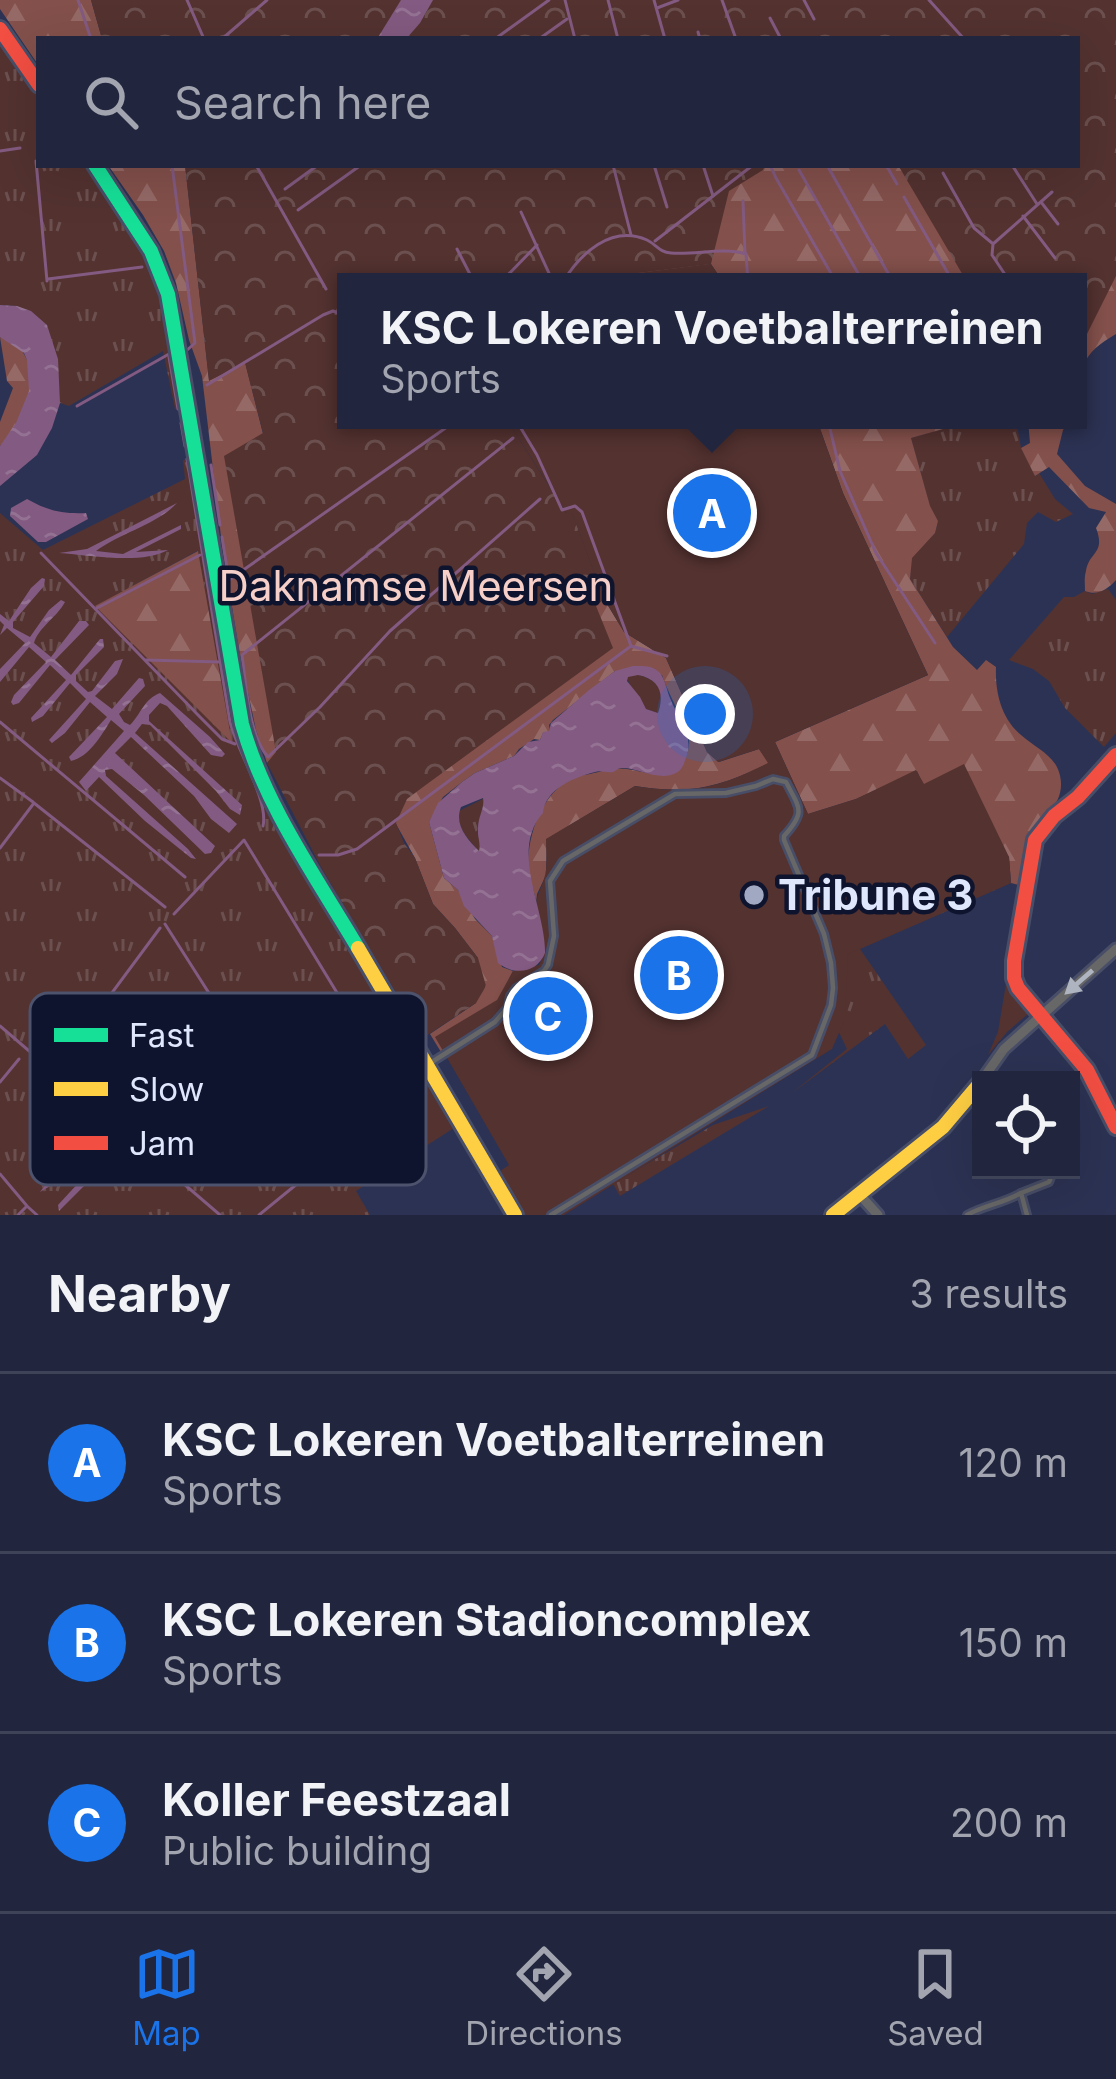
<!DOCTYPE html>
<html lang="en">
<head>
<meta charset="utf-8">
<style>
	:root { --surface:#21263e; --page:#292e45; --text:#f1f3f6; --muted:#a2a5b0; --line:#3e4358; --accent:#1a73e8 }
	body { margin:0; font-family:Inter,sans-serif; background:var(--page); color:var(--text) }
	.controls { position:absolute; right:36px; bottom:36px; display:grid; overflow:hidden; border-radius:0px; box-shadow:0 12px 48px #0002 }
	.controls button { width:108px; height:108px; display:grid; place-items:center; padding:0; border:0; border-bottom:3px solid var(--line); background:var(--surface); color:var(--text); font:60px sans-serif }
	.you { position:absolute; left:705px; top:714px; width:42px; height:42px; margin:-30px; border:9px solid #fff; border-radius:50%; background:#1a73e8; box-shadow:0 0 0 18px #1a73e833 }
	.badge { display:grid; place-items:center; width:78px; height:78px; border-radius:50%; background:var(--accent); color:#fff; font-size:39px; font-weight:700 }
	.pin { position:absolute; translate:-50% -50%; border:6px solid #fff; box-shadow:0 3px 12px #0006 }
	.popup { position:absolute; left:337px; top:273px; width:750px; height:156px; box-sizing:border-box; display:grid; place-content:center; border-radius:0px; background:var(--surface); filter:drop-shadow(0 3px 9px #0005); font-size:39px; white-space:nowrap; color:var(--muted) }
	.popup b { font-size:45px; color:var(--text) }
	.popup::after { content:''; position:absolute; left:50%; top:100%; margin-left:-24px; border:24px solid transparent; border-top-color:var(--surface) }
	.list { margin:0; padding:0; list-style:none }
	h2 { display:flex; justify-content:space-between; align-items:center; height:156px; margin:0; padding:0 48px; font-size:51px }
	h2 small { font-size:39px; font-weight:400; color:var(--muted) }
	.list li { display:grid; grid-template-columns:78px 1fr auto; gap:36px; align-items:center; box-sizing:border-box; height:180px; padding:0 48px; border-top:3px solid var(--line) }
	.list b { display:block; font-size:45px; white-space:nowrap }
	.list p { margin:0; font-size:39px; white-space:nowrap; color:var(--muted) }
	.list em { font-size:39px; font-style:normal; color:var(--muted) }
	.icon { flex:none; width:66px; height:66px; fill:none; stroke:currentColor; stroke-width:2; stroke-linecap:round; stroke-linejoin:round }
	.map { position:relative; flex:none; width:1116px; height:1215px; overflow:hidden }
	.search { position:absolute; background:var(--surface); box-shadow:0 12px 48px #0002; left:36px; right:36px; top:36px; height:132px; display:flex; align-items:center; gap:30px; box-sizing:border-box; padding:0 42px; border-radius:0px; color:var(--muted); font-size:45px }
	.sheet { height:696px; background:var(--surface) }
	nav { display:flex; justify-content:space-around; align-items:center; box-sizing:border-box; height:168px; border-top:3px solid var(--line); background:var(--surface); font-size:33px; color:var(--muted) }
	nav a { display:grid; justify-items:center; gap:6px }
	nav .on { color:var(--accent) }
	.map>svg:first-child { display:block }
</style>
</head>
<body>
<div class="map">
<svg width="1116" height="1215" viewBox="0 0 1116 1215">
	<defs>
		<pattern id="grass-tufts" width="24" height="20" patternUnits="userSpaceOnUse" patternTransform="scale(3)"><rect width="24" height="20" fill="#533230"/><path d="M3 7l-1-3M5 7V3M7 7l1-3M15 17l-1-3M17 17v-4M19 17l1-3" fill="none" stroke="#6b504f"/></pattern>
		<pattern id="forest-firs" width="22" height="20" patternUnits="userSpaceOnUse" patternTransform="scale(3)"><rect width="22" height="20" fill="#83504b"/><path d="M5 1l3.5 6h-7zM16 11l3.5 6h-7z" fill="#946966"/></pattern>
		<pattern id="park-crowns" width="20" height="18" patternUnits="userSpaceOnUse" patternTransform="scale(3)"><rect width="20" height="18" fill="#533230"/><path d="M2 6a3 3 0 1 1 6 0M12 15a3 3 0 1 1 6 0" fill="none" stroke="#6b504f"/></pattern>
		<pattern id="water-ripples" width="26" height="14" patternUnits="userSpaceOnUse" patternTransform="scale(3)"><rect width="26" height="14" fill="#835a81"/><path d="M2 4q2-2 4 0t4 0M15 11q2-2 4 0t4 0" fill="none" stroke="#947294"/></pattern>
	</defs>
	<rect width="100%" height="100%" fill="#2c3253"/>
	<g fill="url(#grass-tufts)" fill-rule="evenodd">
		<path d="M 0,37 L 39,93 L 39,165 L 88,165 L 146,253 L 166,305 L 183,408 L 175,409 L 163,351 L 69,406 L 60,403 L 59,385 L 17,306 L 0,305 Z"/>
		<path d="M 941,420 L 1016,420 L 1021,448 L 1036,476 L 1039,473 L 1055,499 L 1073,514 L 1056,522 L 1038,512 L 1027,523 L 1024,544 L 947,637 L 910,579 L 911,558 L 935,533 L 938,521 L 930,507 L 911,438 L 942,429 Z"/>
		<path d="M 191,459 L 238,727 L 457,1126 L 356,1191 L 370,1215 L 0,1215 L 0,513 L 43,550 L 185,479 L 183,460 ZM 197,551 L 198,552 L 230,735 L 96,606 Z"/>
		<path d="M 1108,589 L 1116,600 L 1116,733 L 1104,747 L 1065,708 L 1049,681 L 1033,669 L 1009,660 L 1064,597 L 1074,597 L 1085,591 L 1092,594 Z"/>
		<path d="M 636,674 C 658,680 666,689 658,713 L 646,709 C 641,698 629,687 627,677 Z"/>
		<path d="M 920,778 L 1011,883 L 860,949 L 926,1045 L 908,1059 L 885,1024 L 792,1093 L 847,1049 L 833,1020 L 837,964 Z"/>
		<path d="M 485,798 L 477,831 L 481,841 L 479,851 C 468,839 457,828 459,811 Z"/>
		<path d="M 1006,984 L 1029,1013 L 1007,1032 L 988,1055 L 998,1032 Z"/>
		<path d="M 769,1106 L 620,1196 L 613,1184 L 713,1125 Z"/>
	</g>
	<g fill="url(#forest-firs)">
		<path d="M 0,0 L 91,0 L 102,39 L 39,39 L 39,66 L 0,9 Z"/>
		<path d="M 108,165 L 185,165 L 209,380 L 245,362 L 263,434 L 277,753 L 267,763 L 256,730 L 239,650 L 222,545 L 202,376 L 189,340 L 176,283 L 164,251 L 143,215 Z"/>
		<path d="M 755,165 L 944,165 L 1026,282 L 723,282 L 711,264 L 608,278 L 598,282 Z"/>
		<path d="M 1116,269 L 1116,334 C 1081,354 1081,366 1078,404 L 1078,320 Z"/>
		<path d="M 0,337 C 9,341 19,345 24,354 C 42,382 20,426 0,446 L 0,422 L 13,388 L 7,381 Z"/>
		<path d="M 817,420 L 941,420 L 943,429 L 911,438 L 930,506 L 938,521 L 935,533 L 912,558 L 910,579 L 953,647 L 977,670 L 986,660 L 996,667 C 995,692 1001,718 1021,735 C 1038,750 1060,757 1061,783 C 1062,806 1040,820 1031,840 C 1024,853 1022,871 1019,885 L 1011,883 L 1009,857 L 923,785 L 917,771 L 856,799 L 808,814 L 775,742 L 928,675 L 843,493 Z"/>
		<path d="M 1028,420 L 1070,420 L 1063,430 L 1057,454 L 1085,486 L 1116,504 L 1116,580 C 1107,590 1097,596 1085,591 C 1085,584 1084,578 1086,571 C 1089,551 1106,554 1096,528 L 1106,512 L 1089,508 L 1049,467 L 1035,476 L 1021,448 L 1030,443 Z"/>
		<path d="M 198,551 L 232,743 L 95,606 Z"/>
		<path d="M 604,599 L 624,632 L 666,658 L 707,752 L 719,762 L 759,749 L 769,763 C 720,787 690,795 635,786 L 547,839 L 546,875 L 537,894 L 536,903 C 535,890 528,879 528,866 C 528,833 542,794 572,778 C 580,774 582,776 590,774 C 603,771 614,767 627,769 C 646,772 664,780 681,768 C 685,760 690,750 689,740 C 687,725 668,694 662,675 L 615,671 L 553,720 L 549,725 L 550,732 L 543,733 L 540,740 L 534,739 L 519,749 L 514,756 L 475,773 L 462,782 L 443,797 L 429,822 L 444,878 L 458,890 L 475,919 L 492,936 L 502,967 L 513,971 L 489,1021 L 441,1052 L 430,1034 L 476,1003 L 478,958 L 455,928 L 433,904 L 415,858 L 396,824 L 349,809 Z"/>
	</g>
	<g fill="url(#park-crowns)">
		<path d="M 91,0 L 1116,0 L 1116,276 L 1078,352 L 1078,282 L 967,282 L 898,165 L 1077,165 L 1077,39 L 102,39 Z"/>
		<path d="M 185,165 L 765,165 L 763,170 L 729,191 L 711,264 L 622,275 L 598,282 L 346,282 L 346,420 L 507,420 L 566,513 L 572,512 L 604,599 L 596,606 L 613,648 L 423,787 L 407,799 L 396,823 L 404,843 L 415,858 L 433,904 L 455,928 L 478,958 L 486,986 L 476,1003 L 423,1038 L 321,867 L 267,763 L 276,752 L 224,456 L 263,433 L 245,363 L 209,381 Z"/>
	</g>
	<g fill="#533230">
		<path d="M 711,264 L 723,282 L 598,282 L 622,275 Z"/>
		<path d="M 507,420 L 817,420 L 843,493 L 928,675 L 775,742 L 808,814 L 856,799 L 916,770 L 924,784 L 964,764 L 1009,857 L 1011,883 L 848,954 L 845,1019 L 832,1049 L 564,1215 L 522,1215 L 497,1173 L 509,1165 L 435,1037 L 497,1000 L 513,971 L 539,965 C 551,944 538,929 536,907 C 536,896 541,889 544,879 C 548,867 546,852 546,839 L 635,786 C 691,795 718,788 768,763 L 759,749 L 718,762 L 707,752 L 666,658 L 624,632 L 604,599 L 572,513 L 567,514 Z"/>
	</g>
	<g fill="url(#water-ripples)" fill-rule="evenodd">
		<path d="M 401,0 L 433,0 L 420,23 L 406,39 L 377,39 Z"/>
		<path d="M 0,305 L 17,306 L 31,311 L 47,325 L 58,359 L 60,403 L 52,428 L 37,455 L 0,486 L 0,446 L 16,423 L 29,391 L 27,360 L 24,353 L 0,337 Z"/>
		<path d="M 27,499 C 48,511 63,514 86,513 L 88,519 L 46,542 L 38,542 L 10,516 L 11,508 Z"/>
		<path d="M 177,503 C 158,524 120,533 96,551 L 123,554 L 181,525 L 181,529 L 136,552 L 168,550 C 142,565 89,555 59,553 L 87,549 Z"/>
		<path d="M 42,578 L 45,579 L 44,586 L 13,622 L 13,628 L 30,637 L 49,610 L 61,600 L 65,602 C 57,617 38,628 34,643 L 51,657 L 79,621 L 86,621 L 89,625 L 55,660 L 71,675 L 100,639 L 103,639 L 104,647 L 76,675 L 76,681 L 88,692 L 92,691 L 115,661 L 123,659 L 117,674 L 95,696 L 112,709 L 139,678 L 143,679 L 145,686 L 119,714 L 124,722 L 130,725 C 141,714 144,699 160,693 L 210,737 L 225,754 L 222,757 L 211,755 L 167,706 L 160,703 L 149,715 L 149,721 L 242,805 L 240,815 L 230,809 L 216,791 L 150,725 L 142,724 L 135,733 L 237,824 L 229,833 L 211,819 L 194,796 L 131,737 L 115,753 L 215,846 L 211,853 L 205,854 L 144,795 L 112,769 L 105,770 L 106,776 L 188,849 L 196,859 L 191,858 L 145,821 L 99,777 L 86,791 L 79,782 L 124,731 L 111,720 C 101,736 89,757 71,761 L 69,757 L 107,717 L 90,702 L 65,733 L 52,743 L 49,740 L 86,699 L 70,683 L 43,716 L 32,722 L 31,718 L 66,680 L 50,665 L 19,703 L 13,705 L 11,702 L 14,695 L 46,662 L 29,647 L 0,682 L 0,669 L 25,643 L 7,628 L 0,635 L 4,625 L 0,621 L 0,614 L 9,621 L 31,588 Z"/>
		<path d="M 633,666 C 642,666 653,665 660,673 C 665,679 667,691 670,698 C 678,719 695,736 686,758 C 684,764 682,770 676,773 C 659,782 637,767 621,768 C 618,768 616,771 613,772 C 607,773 600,770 595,772 C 575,777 545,789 543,813 C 509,851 546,909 545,953 C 537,973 515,976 498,963 L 492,936 L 464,906 L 458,890 L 444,878 L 429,822 L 438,803 L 462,782 L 475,773 L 514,756 L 528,742 L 540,740 L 543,732 L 549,731 L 551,723 L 589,690 L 615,671 ZM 638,675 C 659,679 665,693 658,713 L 646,709 L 640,697 L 627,681 L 628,677 ZM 483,798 C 485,808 478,816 478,828 C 477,837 481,842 479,851 C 467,839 454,825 461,807 Z"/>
		<path d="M 102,1129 L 102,1135 L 57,1182 L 40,1192 L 64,1161 Z"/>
		<path d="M 115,1147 L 119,1148 L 117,1153 L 59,1211 L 58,1205 L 94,1166 Z"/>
	</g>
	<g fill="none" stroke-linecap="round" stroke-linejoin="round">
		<g stroke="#835a81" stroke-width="3">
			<path d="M 78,0 L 91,39"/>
			<path d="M 187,0 L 204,39"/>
			<path d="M 565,0 L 575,39"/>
			<path d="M 608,0 L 618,39"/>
			<path d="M 654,0 L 665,39"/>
			<path d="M 722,0 L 736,39"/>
			<path d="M 804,0 L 814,19"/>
			<path d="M 929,0 L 964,39"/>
			<path d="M 657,8 L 678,0"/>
			<path d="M 770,18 L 781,39"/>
			<path d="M 698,32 L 700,39"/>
			<path d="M 222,39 L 267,0"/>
			<path d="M 495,39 L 549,0"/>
			<path d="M 539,39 L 567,19"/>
			<path d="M 0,151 L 20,148"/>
			<path d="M 36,161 L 47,281"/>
			<path d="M 172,165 L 195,343 L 186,351"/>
			<path d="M 256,165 L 326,289"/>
			<path d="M 613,165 L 631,235"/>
			<path d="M 654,165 L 667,207"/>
			<path d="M 703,165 L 713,196"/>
			<path d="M 772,165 L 771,167 L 776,178 L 836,282"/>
			<path d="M 827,165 L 893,282"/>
			<path d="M 886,165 L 897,184"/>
			<path d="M 1012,165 L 1037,204"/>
			<path d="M 799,170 L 863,282"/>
			<path d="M 943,173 L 974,228 L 992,243"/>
			<path d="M 285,189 L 318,165"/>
			<path d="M 904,197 L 953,282"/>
			<path d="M 743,201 L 745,253"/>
			<path d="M 1041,202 L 1058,224"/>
			<path d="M 298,210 L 361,165"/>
			<path d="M 521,212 L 553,282"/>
			<path d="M 1023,216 L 1055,258"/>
			<path d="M 655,241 L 753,165"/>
			<path d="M 457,249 L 474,282"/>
			<path d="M 48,279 L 142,267"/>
			<path d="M 501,282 L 537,245"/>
			<path d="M 563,282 C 580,254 611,224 647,240 C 657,245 659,252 671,253 C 697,255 722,247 746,254 L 748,282"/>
			<path d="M 936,282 L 950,276"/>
			<path d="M 1010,282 L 992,255 L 993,244 L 1052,192"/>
			<path d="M 169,357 L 178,409"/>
			<path d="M 207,385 L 323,315 L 333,311 L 343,315 L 346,319"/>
			<path d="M 77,406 L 169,354"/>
			<path d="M 516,420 L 537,455 L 562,510 L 575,506 L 582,512 L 631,646 L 667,656"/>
			<path d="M 828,420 L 840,471 L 876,553 L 935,643"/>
			<path d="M 181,423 L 185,446"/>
			<path d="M 513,438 L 242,655 C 246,684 249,736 268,757 L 320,707 L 390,631 L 540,499"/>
			<path d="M 187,459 L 230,722 C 237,751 269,800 263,826"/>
			<path d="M 211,465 L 220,525"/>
			<path d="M 222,537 L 229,580 L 457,420"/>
			<path d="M 41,553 L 199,716 L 222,739 L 235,744"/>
			<path d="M 97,608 L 200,555"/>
			<path d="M 146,660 L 220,662"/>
			<path d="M 0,722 L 185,877"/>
			<path d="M 0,778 L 33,802"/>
			<path d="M 0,848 L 34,803 L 165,907"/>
			<path d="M 319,855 L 338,855 L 357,849 L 631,646"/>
			<path d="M 174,914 L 244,840 L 423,1134"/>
			<path d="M 165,924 L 319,1166 L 259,1215"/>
			<path d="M 0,1026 L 220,1215"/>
			<path d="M 54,1071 L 160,928"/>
			<path d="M 0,1082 L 19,1059"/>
			<path d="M 144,1146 L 220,1035"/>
			<path d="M 0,1174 L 27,1206 L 18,1215"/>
			<path d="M 28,1207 L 37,1215"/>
		</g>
		<g stroke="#484e67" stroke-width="10">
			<g id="lane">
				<path d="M 432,1062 L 495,1022 L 508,1007 L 510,996 L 516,988 L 544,971 L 548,965 L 554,936 L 550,881 L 563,861 L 675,794 L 726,793 L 756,786 L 773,779 L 786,782 C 800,809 806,812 784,836 L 784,840 L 824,934 L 831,963 L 833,988 L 831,1005 L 812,1055 L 551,1215"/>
				<path d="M 967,1215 C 985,1205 1004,1203 1021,1193"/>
				<path d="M 1027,1215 L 1021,1193 L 1049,1182 L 1054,1170"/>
			</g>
		</g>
		<g stroke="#484e67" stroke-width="15">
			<g id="street">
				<path d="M 982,1080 L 1004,1049 L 1116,949"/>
				<path d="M 860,1195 L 878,1215"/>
			</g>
		</g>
		<g stroke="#484e67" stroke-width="20">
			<path id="fast" d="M 95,165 L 151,251 L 168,294 L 242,724 C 264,804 316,877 358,948"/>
		</g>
		<g stroke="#484e67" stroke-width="20">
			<g id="slow">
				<path d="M 358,948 L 515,1215"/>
				<path d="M 833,1215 L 943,1127 L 981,1082"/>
			</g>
		</g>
		<g stroke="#484e67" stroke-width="20">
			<g id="jam">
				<path d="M 0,29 L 39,85"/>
				<path d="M 1116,755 L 1078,797 L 1054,816 L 1035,840 L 1014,961 L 1014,978 L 1018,988 L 1087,1070 L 1116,1127"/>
			</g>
		</g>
		<use href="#lane" stroke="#686767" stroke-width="4.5"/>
		<use href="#street" stroke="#686767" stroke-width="9"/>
		<use href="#fast" stroke="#16e098" stroke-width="14"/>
		<use href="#slow" stroke="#ffcf43" stroke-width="14"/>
		<use href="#jam" stroke="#f24e42" stroke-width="14"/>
	</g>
	<defs><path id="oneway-solid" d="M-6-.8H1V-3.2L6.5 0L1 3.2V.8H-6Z" transform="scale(3)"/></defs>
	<use fill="#afb4c1" href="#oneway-solid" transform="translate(1079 982) rotate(139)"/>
	<circle fill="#a0a8c2" stroke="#0f142e" stroke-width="4.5" cx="754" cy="895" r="12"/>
	<g text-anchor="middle" stroke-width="9" stroke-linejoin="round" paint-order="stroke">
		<g font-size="42" fill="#f6d0c8" stroke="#0f142e">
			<text x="416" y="601">Daknamse Meersen</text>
		</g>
		<g font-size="42" font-weight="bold" fill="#dfe7fd" stroke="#0f142e" text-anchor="start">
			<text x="778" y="910">Tribune 3</text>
		</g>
	</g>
	<rect x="30" y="993" width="396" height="192" rx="18" fill="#0f142e" stroke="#4d536c" stroke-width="3"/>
	<rect x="54" y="1028" width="54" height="14" fill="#16e098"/>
	<rect x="54" y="1082" width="54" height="14" fill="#ffcf43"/>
	<rect x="54" y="1136" width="54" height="14" fill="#f24e42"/>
	<g font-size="33" fill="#dfe7fd">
		<text x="129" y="1047">Fast</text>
		<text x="129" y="1101">Slow</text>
		<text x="129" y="1155">Jam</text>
	</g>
</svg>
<div class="controls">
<button><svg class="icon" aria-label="locate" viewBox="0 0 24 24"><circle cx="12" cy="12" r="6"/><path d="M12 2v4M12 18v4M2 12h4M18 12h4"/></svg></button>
</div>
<div class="you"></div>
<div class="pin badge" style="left:712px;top:513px">A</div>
<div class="popup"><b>KSC Lokeren Voetbalterreinen</b>Sports</div>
<div class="pin badge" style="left:679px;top:975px">B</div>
<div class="pin badge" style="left:548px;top:1016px">C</div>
<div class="search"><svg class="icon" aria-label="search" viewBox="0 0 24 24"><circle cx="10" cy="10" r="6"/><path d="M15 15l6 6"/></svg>Search here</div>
</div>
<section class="sheet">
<h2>Nearby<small>3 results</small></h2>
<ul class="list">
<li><span class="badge">A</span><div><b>KSC Lokeren Voetbalterreinen</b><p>Sports</p></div><em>120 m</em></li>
<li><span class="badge">B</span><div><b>KSC Lokeren Stadioncomplex</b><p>Sports</p></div><em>150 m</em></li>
<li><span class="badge">C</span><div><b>Koller Feestzaal</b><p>Public building</p></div><em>200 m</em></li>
</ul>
</section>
<nav>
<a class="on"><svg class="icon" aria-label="map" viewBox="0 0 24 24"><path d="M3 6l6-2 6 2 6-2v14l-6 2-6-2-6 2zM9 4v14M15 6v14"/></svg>Map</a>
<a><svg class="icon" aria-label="directions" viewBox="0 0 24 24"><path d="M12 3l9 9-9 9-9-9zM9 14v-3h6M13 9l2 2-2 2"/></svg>Directions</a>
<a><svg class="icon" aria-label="saved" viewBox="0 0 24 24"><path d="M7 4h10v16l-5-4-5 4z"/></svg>Saved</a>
</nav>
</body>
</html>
